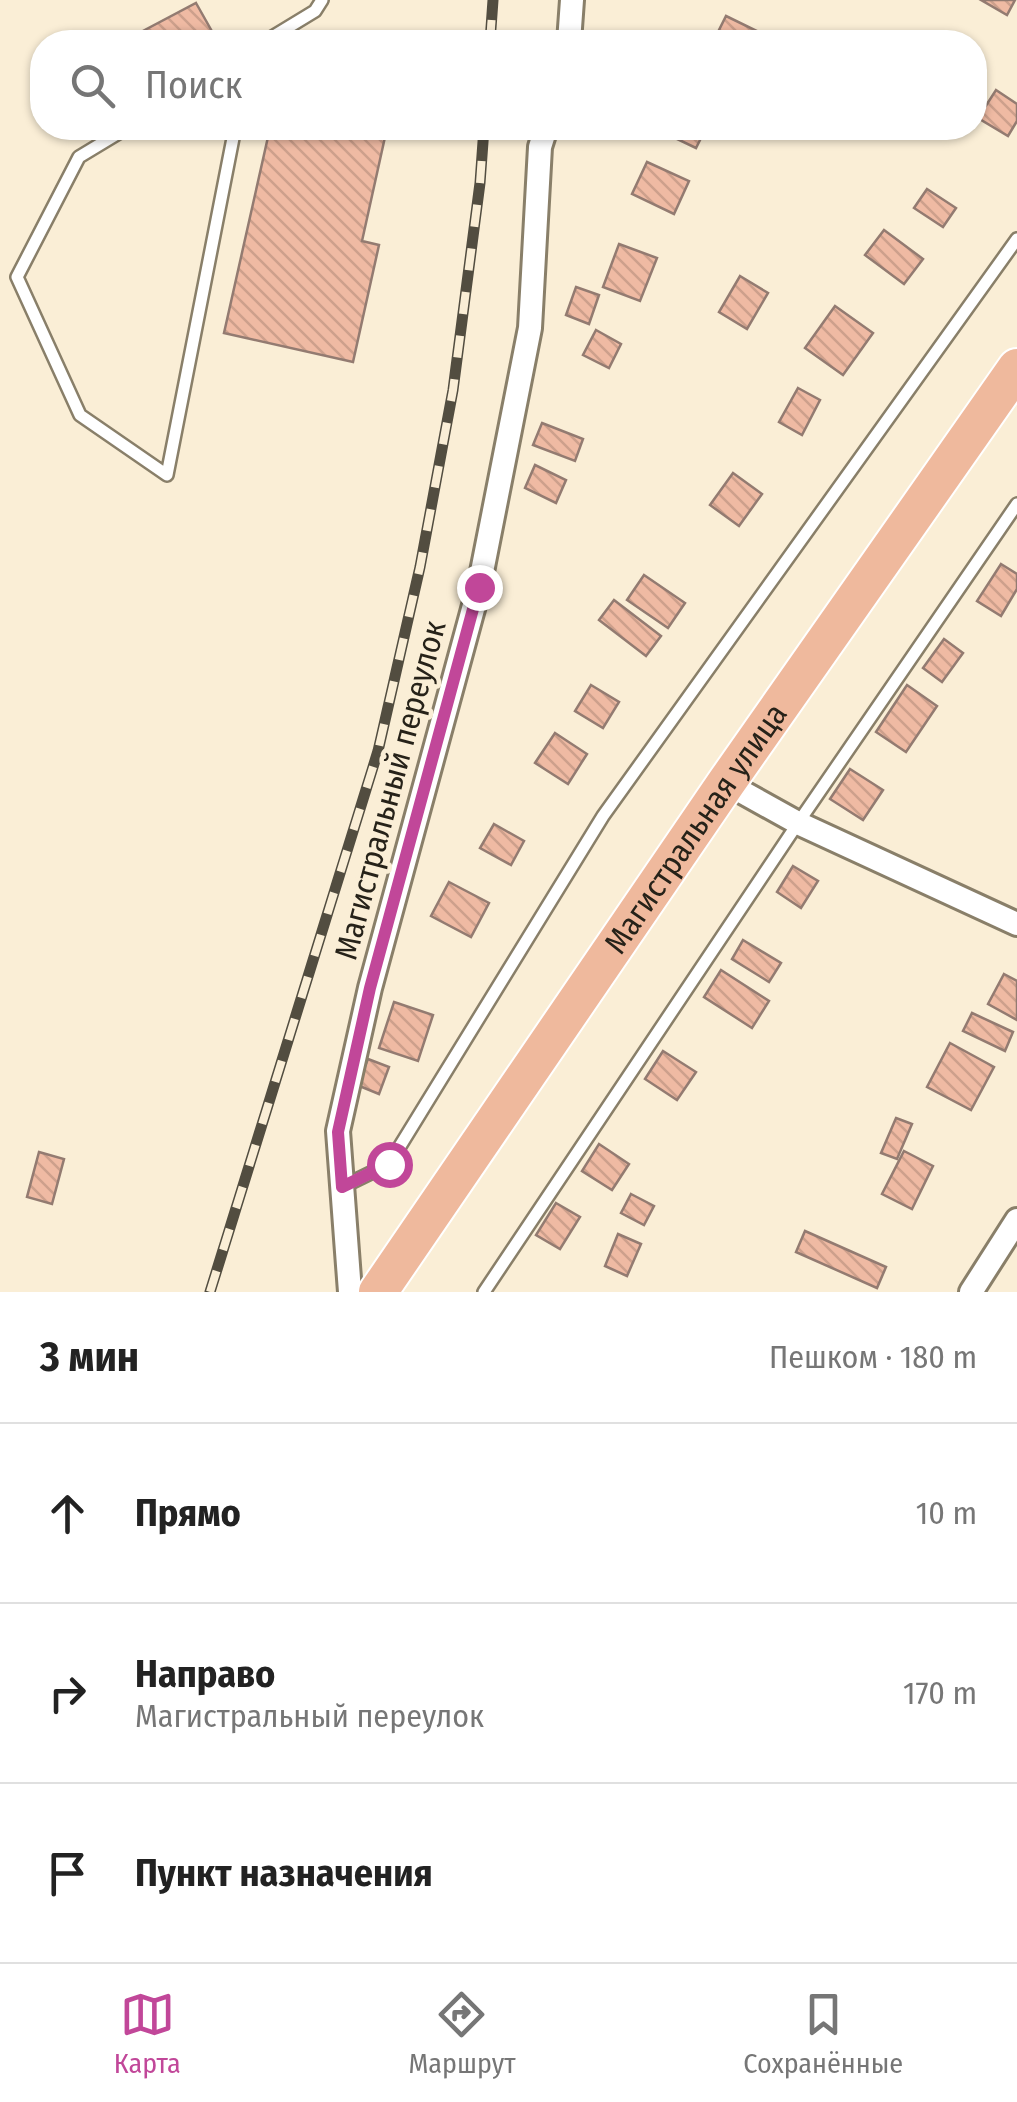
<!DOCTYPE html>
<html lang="ru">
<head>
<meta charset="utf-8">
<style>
	:root { --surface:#fff; --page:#f2f2f2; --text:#222; --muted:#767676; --line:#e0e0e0; --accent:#c14799 }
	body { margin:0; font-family:"Fira Sans Condensed",sans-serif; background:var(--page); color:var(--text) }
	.stop { position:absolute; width:30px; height:30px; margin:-22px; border:8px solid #c14799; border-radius:50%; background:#fff }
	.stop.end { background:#c14799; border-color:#fff; box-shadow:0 2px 10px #0008 }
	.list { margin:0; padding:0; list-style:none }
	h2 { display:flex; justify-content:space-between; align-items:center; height:130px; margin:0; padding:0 40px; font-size:42px }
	h2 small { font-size:32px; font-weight:400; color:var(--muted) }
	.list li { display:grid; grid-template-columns:65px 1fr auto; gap:30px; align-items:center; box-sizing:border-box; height:180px; padding:0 40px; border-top:2px solid var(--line) }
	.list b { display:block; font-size:38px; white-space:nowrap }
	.list p { margin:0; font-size:32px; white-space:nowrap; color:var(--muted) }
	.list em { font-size:32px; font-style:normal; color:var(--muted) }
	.icon { flex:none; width:55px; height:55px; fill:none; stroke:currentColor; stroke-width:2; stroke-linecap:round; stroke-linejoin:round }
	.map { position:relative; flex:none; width:1017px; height:1292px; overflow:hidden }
	.search { position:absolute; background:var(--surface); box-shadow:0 2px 8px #0004; left:30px; right:30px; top:30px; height:110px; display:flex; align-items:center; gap:25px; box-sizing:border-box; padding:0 35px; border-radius:40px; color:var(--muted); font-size:38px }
	.sheet { height:670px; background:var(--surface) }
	nav { display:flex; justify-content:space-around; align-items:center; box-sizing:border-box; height:140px; border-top:2px solid var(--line); background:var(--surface); font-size:28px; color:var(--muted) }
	nav a { display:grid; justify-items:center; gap:5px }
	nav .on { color:var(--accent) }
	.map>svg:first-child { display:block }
</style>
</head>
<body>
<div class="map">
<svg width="1017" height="1292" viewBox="0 0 1017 1292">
	<defs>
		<pattern id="building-back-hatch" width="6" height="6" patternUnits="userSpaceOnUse" patternTransform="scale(2.5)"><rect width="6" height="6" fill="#efbaa3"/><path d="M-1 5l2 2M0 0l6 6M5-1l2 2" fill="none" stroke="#cda08c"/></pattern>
	</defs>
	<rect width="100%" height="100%" fill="#faeed6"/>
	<g fill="url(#building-back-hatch)" stroke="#937b71" stroke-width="2.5">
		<path d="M 981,0 L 1015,0 L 1007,15 Z"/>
		<path d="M 196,3 L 214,35 L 200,42 L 122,42 Z"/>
		<path d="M 726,16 L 757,31 L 751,42 L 713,42 Z"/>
		<path d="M 996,90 L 1017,104 L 1017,121 L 1008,136 L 978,118 Z"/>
		<path d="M 270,128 L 387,128 L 362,241 L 379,245 L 353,362 L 224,333 Z"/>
		<path d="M 656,129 L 656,128 L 706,128 L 696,148 Z"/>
		<path d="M 647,162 L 689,181 L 674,214 L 632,194 Z"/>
		<path d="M 927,189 L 956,208 L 943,227 L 914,208 Z"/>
		<path d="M 884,230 L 923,259 L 904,284 L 865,255 Z"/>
		<path d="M 619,244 L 657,258 L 640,301 L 603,287 Z"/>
		<path d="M 740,276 L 768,293 L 747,329 L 719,312 Z"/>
		<path d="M 576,287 L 599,295 L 589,324 L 566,315 Z"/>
		<path d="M 835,306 L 873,333 L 843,375 L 805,348 Z"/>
		<path d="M 596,330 L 621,344 L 609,368 L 583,355 Z"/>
		<path d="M 798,388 L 820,400 L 802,435 L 779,422 Z"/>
		<path d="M 542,423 L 583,439 L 575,461 L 533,445 Z"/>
		<path d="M 535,465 L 566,480 L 556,503 L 525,488 Z"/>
		<path d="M 733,473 L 762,494 L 739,526 L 710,505 Z"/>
		<path d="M 1001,564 L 1017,574 L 1017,589 L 1001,616 L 977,601 Z"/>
		<path d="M 644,575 L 685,603 L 668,628 L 627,600 Z"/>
		<path d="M 614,600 L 661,636 L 646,656 L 599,620 Z"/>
		<path d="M 944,639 L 963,653 L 942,682 L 923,668 Z"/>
		<path d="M 591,685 L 619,702 L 603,728 L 575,711 Z"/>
		<path d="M 907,685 L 937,706 L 906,752 L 876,732 Z"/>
		<path d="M 555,733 L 587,754 L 568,784 L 535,763 Z"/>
		<path d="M 850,769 L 883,790 L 863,820 L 830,799 Z"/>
		<path d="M 494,824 L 524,841 L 511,865 L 480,848 Z"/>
		<path d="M 793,866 L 818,881 L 801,908 L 777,892 Z"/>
		<path d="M 449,882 L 489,903 L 471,937 L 431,916 Z"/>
		<path d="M 743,940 L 781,963 L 769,982 L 732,959 Z"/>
		<path d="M 721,970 L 769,1001 L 752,1028 L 704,997 Z"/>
		<path d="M 1004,974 L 1017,981 L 1017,1020 L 988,1004 Z"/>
		<path d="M 394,1002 L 433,1015 L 418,1061 L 379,1048 Z"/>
		<path d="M 972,1013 L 1013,1032 L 1005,1051 L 963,1031 Z"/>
		<path d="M 950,1043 L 994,1067 L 971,1110 L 927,1087 Z"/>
		<path d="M 663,1051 L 696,1072 L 677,1100 L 645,1079 Z"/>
		<path d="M 368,1059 L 389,1067 L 379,1094 L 357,1085 Z"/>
		<path d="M 896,1118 L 912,1124 L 897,1159 L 881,1153 Z"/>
		<path d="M 599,1144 L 629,1164 L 612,1190 L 582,1171 Z"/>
		<path d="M 904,1151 L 933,1166 L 912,1209 L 882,1194 Z"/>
		<path d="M 39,1152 L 64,1159 L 52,1204 L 27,1197 Z"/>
		<path d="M 631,1194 L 654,1206 L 644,1225 L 621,1213 Z"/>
		<path d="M 556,1203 L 580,1217 L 560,1249 L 536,1235 Z"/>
		<path d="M 805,1231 L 886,1267 L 877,1288 L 796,1252 Z"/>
		<path d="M 618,1234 L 641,1244 L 627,1276 L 605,1266 Z"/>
	</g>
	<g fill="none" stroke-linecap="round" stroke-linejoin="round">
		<g stroke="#897f69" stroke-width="16">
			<g id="lane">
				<path d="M 264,42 L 315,11 L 322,0"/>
				<path d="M 127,128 L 79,157 L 17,277 L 80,415 L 167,475 L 235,128"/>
				<path d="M 342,1187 L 389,1164 L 603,816 L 1017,239"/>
				<path d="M 484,1292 L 798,823 L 1017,504"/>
			</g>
		</g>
		<g stroke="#897f69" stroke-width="28">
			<g id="street">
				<path d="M 569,42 L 572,0"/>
				<path d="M 726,783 L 798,823 L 1017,924"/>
				<path d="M 350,1292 L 338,1131 L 370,988 L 479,587 L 530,328 L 540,147 L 546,128"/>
				<path d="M 971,1292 L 1017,1220"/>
			</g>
		</g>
		<g stroke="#fff" stroke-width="42">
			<g id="primary">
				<path id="s1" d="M 378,1292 L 726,783 L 1017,368"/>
			</g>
		</g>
		<use href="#lane" stroke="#fff" stroke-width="11"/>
		<use href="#street" stroke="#fff" stroke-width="22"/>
		<use href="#primary" stroke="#efb99d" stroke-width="38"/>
		<g stroke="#524d40" stroke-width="11">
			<g id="rail">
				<path d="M 490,42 L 493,0"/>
				<path d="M 210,1292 L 378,751 L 420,567 L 453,390 L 480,183 L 484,128"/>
			</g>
		</g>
		<use href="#rail" stroke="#faeed6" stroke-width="8" stroke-dasharray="22" stroke-linecap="butt"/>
	</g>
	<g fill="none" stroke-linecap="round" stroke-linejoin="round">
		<path stroke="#c14799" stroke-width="12" d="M 389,1164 L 342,1187 L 338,1132 L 370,988 L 479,587"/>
	</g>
	<g text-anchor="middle" stroke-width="9" stroke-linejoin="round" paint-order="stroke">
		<g font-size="32" fill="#262219" stroke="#faeed6">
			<text transform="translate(390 790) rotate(-75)" y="11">Магистральный переулок</text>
			<text dy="11" stroke="none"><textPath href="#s1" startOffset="562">Магистральная улица</textPath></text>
		</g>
	</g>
</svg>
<div class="stop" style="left:389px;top:1164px"></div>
<div class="stop end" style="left:479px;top:587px"></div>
<div class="search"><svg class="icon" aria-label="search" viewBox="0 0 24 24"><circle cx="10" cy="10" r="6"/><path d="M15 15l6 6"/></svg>Поиск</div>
</div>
<section class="sheet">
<h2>3 мин<small>Пешком · 180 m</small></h2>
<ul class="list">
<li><svg class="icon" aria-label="ahead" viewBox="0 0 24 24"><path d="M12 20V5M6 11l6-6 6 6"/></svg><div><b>Прямо</b></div><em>10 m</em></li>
<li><svg class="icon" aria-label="right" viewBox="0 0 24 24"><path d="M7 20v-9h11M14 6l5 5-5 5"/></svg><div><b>Направо</b><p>Магистральный переулок</p></div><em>170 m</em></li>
<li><svg class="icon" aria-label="arrive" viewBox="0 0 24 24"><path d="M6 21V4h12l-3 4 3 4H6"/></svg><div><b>Пункт назначения</b></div></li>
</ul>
</section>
<nav>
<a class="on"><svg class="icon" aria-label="map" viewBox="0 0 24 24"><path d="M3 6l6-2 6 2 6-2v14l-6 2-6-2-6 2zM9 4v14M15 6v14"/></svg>Карта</a>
<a><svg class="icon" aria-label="directions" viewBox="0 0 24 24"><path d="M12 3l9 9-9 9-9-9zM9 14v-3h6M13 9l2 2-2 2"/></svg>Маршрут</a>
<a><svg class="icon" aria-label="saved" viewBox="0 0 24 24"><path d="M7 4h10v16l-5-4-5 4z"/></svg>Сохранённые</a>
</nav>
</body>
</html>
